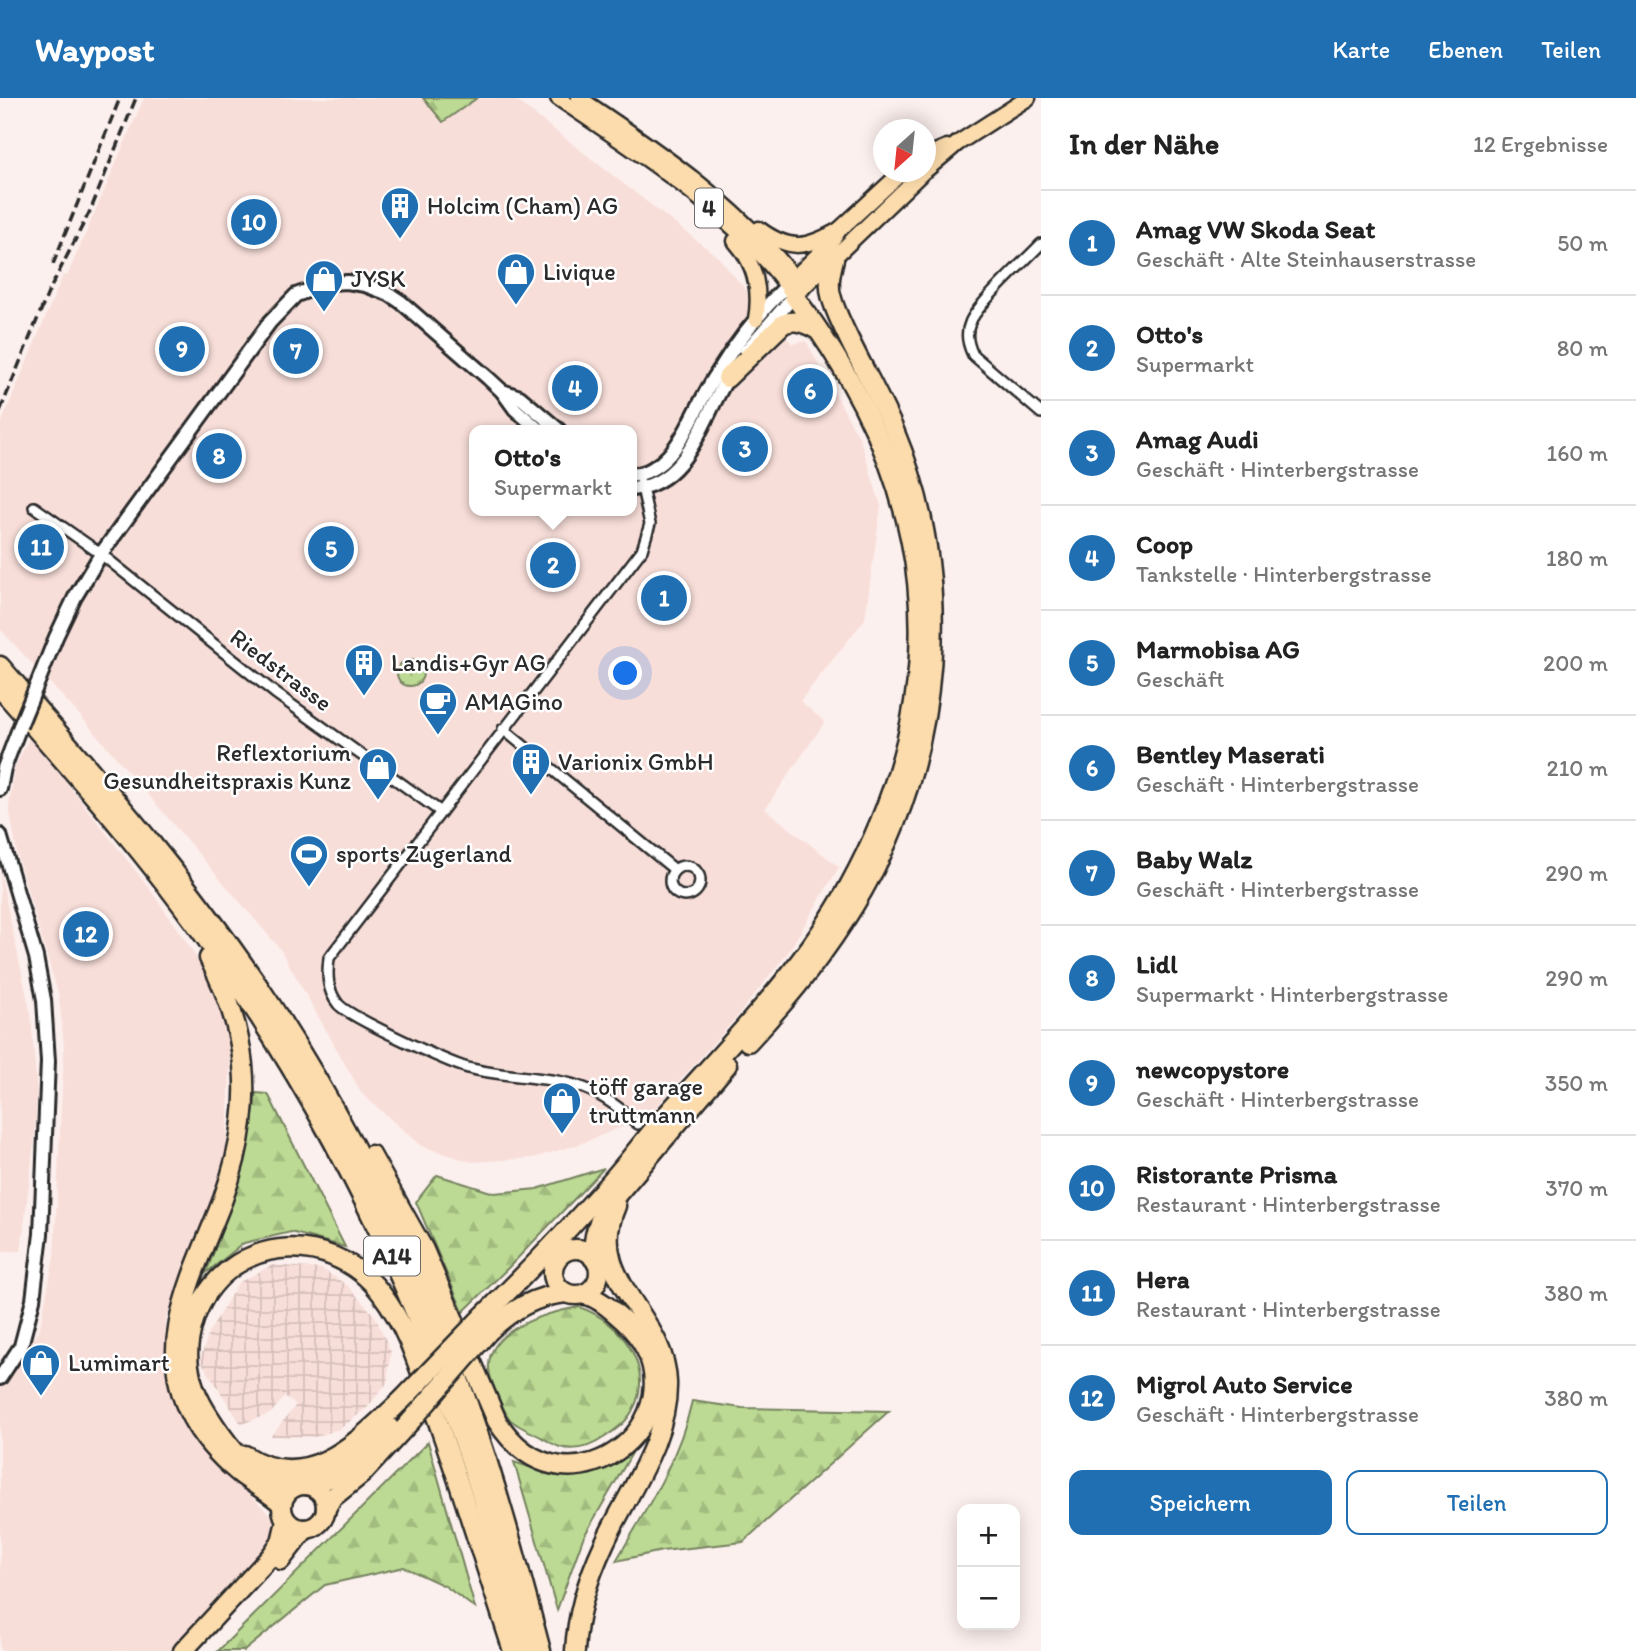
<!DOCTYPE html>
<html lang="de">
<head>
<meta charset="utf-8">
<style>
	:root { --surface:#fff; --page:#f6f6f6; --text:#222; --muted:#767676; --line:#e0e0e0; --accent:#1f6fb2 }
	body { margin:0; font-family:Itim,sans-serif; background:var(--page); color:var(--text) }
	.controls { position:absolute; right:21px; bottom:21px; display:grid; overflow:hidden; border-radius:14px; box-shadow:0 4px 18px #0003 }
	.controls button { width:63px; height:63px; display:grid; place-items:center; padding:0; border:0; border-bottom:2px solid var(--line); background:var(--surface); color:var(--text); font:35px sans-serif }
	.compass { position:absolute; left:873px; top:21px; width:63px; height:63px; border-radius:50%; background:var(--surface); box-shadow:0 4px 18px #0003; rotate:207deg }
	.you { position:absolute; left:626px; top:576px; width:24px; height:24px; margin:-18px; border:5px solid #fff; border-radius:50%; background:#1a73e8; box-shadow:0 0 0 10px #1a73e833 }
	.badge { display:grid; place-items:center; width:46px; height:46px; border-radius:50%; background:var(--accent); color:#fff; font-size:23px; font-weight:700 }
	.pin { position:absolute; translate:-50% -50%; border:4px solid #fff; box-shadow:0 2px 7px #0006 }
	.popup { position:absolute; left:469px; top:327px; width:168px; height:91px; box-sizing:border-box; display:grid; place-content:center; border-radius:14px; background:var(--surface); filter:drop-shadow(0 2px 5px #0005); font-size:23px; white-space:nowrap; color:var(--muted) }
	.popup b { font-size:26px; color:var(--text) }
	.popup::after { content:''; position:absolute; left:50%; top:100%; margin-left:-14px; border:14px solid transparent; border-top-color:var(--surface) }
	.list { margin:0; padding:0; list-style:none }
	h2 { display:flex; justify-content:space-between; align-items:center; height:91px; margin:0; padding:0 28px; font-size:30px }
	h2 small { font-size:23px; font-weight:400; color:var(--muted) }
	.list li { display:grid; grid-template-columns:46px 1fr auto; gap:21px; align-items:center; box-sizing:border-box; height:105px; padding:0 28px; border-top:2px solid var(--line) }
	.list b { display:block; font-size:26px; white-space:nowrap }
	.list p { margin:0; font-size:23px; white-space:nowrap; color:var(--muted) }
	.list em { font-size:23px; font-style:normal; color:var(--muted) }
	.actions { display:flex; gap:14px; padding:21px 28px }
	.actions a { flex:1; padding:16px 0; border:2px solid var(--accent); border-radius:14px; text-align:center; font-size:24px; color:var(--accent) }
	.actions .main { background:var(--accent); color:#fff }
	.map { position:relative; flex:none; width:1041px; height:1553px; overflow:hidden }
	header { display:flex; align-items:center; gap:42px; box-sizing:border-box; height:98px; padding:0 35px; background:var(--accent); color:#fff }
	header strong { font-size:33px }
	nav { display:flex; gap:38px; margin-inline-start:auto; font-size:24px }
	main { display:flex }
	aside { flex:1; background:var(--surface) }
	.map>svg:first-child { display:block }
</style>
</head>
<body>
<header>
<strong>Waypost</strong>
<nav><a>Karte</a><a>Ebenen</a><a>Teilen</a></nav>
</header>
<main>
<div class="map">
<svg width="1041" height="1553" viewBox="0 0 1041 1553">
	<defs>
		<pattern id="industrial-grid" width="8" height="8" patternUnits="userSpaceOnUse" patternTransform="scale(1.75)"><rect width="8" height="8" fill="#f8ded9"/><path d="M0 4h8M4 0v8" fill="none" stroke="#d5bfba"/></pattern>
		<pattern id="forest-firs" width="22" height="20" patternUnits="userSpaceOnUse" patternTransform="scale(1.75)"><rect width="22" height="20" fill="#bcda93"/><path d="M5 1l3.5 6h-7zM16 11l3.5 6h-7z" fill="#a2bb7f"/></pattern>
		<pattern id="garden-dots" width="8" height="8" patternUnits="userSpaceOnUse" patternTransform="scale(1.75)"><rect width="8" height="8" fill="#bcda93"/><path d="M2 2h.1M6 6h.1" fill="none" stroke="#a2bb7f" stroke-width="1.8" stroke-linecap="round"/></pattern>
	</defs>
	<rect width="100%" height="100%" fill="#fcf0ee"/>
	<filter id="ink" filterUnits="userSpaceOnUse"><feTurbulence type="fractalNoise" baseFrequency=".0143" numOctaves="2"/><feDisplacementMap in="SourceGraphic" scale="14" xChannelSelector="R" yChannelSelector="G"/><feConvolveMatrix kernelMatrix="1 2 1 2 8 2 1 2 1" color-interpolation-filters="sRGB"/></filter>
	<g filter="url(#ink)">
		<g fill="#f8ded9" fill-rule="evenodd">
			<path d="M 144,0 L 423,0 L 443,24 L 477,0 L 511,0 L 517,3 L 718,159 L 792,246 L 806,243 L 860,341 L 881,408 L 865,521 L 800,603 L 825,624 L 765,711 L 839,769 L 789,853 L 736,920 L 647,1019 L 577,1047 L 533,1060 L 471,1064 L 421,1048 L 362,996 L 280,851 L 84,622 L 0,531 L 0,328 L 63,177 L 67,178 ZM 474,332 L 632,332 L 632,413 L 474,413 Z"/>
			<path d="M 30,638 L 147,787 L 192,852 L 210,885 L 226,927 L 231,951 L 226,1061 L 215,1096 L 166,1221 L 165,1271 L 192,1332 L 219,1368 L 275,1421 L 272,1442 L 243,1477 L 170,1553 L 2,1553 L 0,1551 L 0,1280 L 14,1260 L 39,1234 L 54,1159 L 64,949 L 59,899 L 18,761 L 9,709 L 14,671 Z"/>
			<path d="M 0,774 L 31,917 L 37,994 L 35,1037 L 21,1153 L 0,1153 Z"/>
		</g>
		<path fill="url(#industrial-grid)" d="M 272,1167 L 322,1171 L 347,1187 L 375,1218 L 391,1254 L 387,1285 L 367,1310 L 340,1331 L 315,1339 L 271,1338 L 296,1307 L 285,1299 L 270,1316 L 241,1326 L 200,1262 L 209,1234 L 238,1185 Z"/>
		<g fill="url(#forest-firs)" stroke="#74825f" stroke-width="2">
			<path d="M 423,0 L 477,0 L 443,24 Z"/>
			<path d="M 256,995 L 268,996 L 345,1149 L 291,1134 L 244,1145 L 206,1175 C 229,1113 249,1062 256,995 Z"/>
			<path d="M 604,1070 L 511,1167 L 463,1214 L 416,1104 L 437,1077 L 494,1095 L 537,1091 Z"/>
			<path d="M 579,1209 C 625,1224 661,1279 626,1322 C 620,1329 612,1334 605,1339 C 592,1348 576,1354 560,1349 C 553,1347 547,1342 541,1339 C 532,1334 515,1328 509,1320 C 505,1314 502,1307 499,1301 C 495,1292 489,1280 489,1270 C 487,1230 550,1214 579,1209 Z"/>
			<path d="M 692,1303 L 742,1310 L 889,1313 L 743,1444 L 662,1453 L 616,1463 C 646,1412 679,1361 692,1303 Z"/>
			<path d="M 428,1344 L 475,1510 L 445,1488 L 404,1469 L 325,1487 L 244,1553 L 218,1553 Z"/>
			<path d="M 635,1350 L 583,1440 L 557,1512 L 514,1364 L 556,1378 L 596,1371 L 615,1364 Z"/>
		</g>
		<circle fill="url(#garden-dots)" stroke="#74825f" stroke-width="2" cx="410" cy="575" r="13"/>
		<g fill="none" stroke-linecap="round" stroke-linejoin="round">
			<g stroke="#2b2b2b" stroke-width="14">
				<g id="street">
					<path d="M 1041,146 C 1025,163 977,206 970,225 C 965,236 968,247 973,257 L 1041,315"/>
					<path d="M 34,409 L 101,456 L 275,595 L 441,714"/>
					<path d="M 503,631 L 675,772"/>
					<circle cx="685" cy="783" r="15"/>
					<path d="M 638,1026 C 622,1012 605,998 584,990 C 547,977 506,980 468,970 C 449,965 349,919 338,906 C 327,892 327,877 329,860 L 642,452 L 650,426 L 641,385"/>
				</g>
			</g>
			<g stroke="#2b2b2b" stroke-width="18">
				<g id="secondary">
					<path d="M 746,253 L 794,198"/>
					<path d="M 502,293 L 520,299 L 559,332"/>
					<path d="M 632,376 C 645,378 661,366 669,357 C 689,334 699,302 716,277 C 736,244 760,214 787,187"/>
					<path d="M 632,391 C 691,386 703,315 732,273"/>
					<path d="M 36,589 L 56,539 L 75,499 L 101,456 L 270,224 L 296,197 L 329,185 L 347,184 L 365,187 L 389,196 L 401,204 L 488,280 L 502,293 L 515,311 L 539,332"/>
					<path d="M 0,691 L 4,670 L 20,628"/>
					<path d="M 0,737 L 36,859 L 44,902 L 48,963 L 41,1136 L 33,1202 L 21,1248 L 0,1280"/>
				</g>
			</g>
			<g stroke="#2b2b2b" stroke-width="19">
				<g id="primary">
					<path d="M 558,0 C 635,52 743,121 794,198 L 923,74"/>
					<path d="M 579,0 C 657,52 747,113 802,191"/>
					<path d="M 926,58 L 947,49"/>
					<path d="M 926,72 L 958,45 L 1028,0"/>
					<path d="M 759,131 C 790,154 807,150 839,132"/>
					<path d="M 735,143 C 755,165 761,192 756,221"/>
					<path d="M 789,185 L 831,144 L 839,132 L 902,74"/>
				</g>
			</g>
			<g stroke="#2b2b2b" stroke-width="23">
				<g id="highway">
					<path d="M 727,280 L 783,226 C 796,220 807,226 818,232"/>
					<path d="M 0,568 C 95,677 191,785 271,907 C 352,1031 418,1167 468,1306 C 497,1387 519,1470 541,1553"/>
					<path d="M 0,590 C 75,675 150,760 215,853 C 369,1072 461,1294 525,1553"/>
					<path d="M 209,860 C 236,912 250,965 242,1024 C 239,1050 232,1076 223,1101 C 197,1170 152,1245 191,1318 C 202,1339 221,1360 239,1375 C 253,1386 269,1394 282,1406"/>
					<path d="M 748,944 C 791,898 832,847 863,792 C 942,653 956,480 894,332 C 880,299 862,269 847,237 C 841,224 834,211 831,197 C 828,185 831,173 834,161"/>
					<path d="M 371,1057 L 424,1152 L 497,1323 C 569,1437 717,1311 624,1223 C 611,1211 600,1201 584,1196"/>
					<circle cx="576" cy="1174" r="23"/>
					<path d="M 593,1160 C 593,1138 597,1124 609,1106 L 727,967"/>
					<path d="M 483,1218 C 528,1174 571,1129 612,1082 C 629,1063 644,1042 662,1022 C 727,948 801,876 849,788 C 963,580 935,384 794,198"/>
					<path d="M 489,1233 C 512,1212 534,1198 566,1195"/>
					<path d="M 245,1357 C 307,1398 359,1342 402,1302"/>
					<path d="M 306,1387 C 343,1381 365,1355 389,1329"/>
					<circle cx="304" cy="1409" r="22"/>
					<path d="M 295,1389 C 260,1383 240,1363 220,1335 C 207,1316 194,1297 190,1274 C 186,1257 189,1238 194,1222 C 223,1137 329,1127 381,1195 C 409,1231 422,1279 437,1321 C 464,1398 488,1476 513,1553"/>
					<path d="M 326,1410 L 332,1400 L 363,1375 L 410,1324"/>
					<path d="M 281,1462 L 305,1431"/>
					<path d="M 183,1553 L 271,1458 L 281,1444 L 286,1423"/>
					<path d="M 575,1553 C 577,1516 588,1480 604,1446 C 627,1395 669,1342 667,1284 C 665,1215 584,1181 616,1108"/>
				</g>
			</g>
			<use href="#street" stroke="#fff" stroke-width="9"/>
			<use href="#secondary" stroke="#fff" stroke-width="12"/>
			<use href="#primary" stroke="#fcdcac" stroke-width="14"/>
			<use href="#highway" stroke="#fcdcac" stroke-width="18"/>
			<g stroke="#2b2b2b" stroke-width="3.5" stroke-dasharray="10 5" stroke-linecap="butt">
				<path d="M 53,166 L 120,0"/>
				<path d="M 0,313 L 48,195 L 91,111 L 136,0"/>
			</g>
			<g stroke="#2b2b2b" stroke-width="18" stroke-linecap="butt">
				<path id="secondary-bridge" d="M 20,628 L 36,589"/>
			</g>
			<g stroke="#2b2b2b" stroke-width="23" stroke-linecap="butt">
				<g id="highway-bridge">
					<path d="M 402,1302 L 483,1218"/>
					<path d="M 410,1324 L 489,1233"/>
				</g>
			</g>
			<use href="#secondary-bridge" stroke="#fff" stroke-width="12"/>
			<use href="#highway-bridge" stroke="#fcdcac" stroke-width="18"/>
		</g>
	</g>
	<defs>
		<g id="building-pin" transform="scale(2.0125)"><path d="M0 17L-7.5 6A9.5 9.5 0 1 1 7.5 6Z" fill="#1f6fb2" stroke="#fff"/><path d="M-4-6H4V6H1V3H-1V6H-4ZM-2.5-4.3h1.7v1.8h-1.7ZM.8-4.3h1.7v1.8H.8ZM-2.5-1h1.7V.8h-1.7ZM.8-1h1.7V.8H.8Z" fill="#fff"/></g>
		<g id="shop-pin" transform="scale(2.0125)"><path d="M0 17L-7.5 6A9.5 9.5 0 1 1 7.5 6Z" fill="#1f6fb2" stroke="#fff"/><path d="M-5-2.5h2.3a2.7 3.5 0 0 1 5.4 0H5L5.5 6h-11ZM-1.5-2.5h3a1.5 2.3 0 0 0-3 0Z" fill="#fff"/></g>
		<g id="cafe-pin" transform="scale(2.0125)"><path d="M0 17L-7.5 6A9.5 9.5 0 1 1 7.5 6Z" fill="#1f6fb2" stroke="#fff"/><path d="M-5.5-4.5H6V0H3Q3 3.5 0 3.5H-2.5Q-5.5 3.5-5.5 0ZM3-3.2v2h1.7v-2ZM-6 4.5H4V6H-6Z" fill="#fff"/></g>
		<g id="stadium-pin" transform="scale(2.0125)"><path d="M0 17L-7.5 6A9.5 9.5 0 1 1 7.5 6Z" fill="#1f6fb2" stroke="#fff"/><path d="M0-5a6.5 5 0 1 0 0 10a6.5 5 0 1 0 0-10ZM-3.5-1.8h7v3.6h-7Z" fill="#fff"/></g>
	</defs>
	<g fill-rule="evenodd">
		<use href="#building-pin" x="400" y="108"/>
		<use href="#shop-pin" x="516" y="174"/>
		<use href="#shop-pin" x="324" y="181"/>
		<use href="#building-pin" x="364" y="565"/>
		<use href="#cafe-pin" x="438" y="604"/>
		<use href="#building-pin" x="531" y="664"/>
		<use href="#shop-pin" x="378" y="669"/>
		<use href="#stadium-pin" x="309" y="756"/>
		<use href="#shop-pin" x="562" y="1003"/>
		<use href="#shop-pin" x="41" y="1265"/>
	</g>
	<g text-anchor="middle" stroke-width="5" stroke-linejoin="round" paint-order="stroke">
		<g fill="#fff" stroke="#6b6b6b" stroke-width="2">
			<rect x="695" y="90.5" width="28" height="39" rx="5"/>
			<rect x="364" y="1138.5" width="56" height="39" rx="5"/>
		</g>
		<g font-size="23" font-weight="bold" fill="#2b2b2b">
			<text x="709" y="118">4</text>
			<text x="392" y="1166">A14</text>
		</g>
		<g font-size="24" fill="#2b2b2b" stroke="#fff" text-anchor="start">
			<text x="427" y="116">Holcim (Cham) AG</text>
			<text x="543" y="182">Livique</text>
			<text x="351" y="189">JYSK</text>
			<text x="391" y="573">Landis+Gyr AG</text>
			<text x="465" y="612">AMAGino</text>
			<text x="351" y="663" text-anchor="end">Reflextorium<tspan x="351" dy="28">Gesundheitspraxis Kunz</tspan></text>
			<text x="558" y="672">Varionix GmbH</text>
			<text x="336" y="764">sports Zugerland</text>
			<text x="589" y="997">töff garage<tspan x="589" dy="28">truttmann</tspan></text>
			<text x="68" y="1273">Lumimart</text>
		</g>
		<g font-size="24" fill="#2b2b2b" stroke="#fff">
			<text transform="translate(281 572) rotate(37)" y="8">Riedstrasse</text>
		</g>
	</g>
</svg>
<div class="controls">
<button>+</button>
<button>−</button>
</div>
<svg class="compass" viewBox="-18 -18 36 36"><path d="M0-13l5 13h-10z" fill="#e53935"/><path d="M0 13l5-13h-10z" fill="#767676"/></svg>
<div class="you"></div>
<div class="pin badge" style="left:664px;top:500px">1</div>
<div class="pin badge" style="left:553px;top:467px">2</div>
<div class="popup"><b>Otto's</b>Supermarkt</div>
<div class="pin badge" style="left:745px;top:351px">3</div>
<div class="pin badge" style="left:575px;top:290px">4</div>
<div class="pin badge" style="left:331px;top:451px">5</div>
<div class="pin badge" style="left:810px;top:293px">6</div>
<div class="pin badge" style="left:296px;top:253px">7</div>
<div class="pin badge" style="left:219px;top:358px">8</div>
<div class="pin badge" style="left:182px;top:251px">9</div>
<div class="pin badge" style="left:254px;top:124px">10</div>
<div class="pin badge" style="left:41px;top:449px">11</div>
<div class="pin badge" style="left:86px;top:836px">12</div>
</div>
<aside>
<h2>In der Nähe<small>12 Ergebnisse</small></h2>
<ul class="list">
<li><span class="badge">1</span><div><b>Amag VW Skoda Seat</b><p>Geschäft · Alte Steinhauserstrasse</p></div><em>50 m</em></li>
<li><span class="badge">2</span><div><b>Otto's</b><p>Supermarkt</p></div><em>80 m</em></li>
<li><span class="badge">3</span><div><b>Amag Audi</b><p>Geschäft · Hinterbergstrasse</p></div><em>160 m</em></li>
<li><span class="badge">4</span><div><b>Coop</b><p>Tankstelle · Hinterbergstrasse</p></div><em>180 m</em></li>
<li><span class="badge">5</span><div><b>Marmobisa AG</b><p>Geschäft</p></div><em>200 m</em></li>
<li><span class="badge">6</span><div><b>Bentley Maserati</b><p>Geschäft · Hinterbergstrasse</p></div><em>210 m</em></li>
<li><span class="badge">7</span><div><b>Baby Walz</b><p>Geschäft · Hinterbergstrasse</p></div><em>290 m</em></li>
<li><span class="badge">8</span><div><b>Lidl</b><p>Supermarkt · Hinterbergstrasse</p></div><em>290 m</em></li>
<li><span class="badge">9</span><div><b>newcopystore</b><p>Geschäft · Hinterbergstrasse</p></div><em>350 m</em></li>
<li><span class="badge">10</span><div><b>Ristorante Prisma</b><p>Restaurant · Hinterbergstrasse</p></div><em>370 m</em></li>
<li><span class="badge">11</span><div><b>Hera</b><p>Restaurant · Hinterbergstrasse</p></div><em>380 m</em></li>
<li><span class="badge">12</span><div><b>Migrol Auto Service</b><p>Geschäft · Hinterbergstrasse</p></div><em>380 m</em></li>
</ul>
<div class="actions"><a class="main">Speichern</a><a>Teilen</a></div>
</aside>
</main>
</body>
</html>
